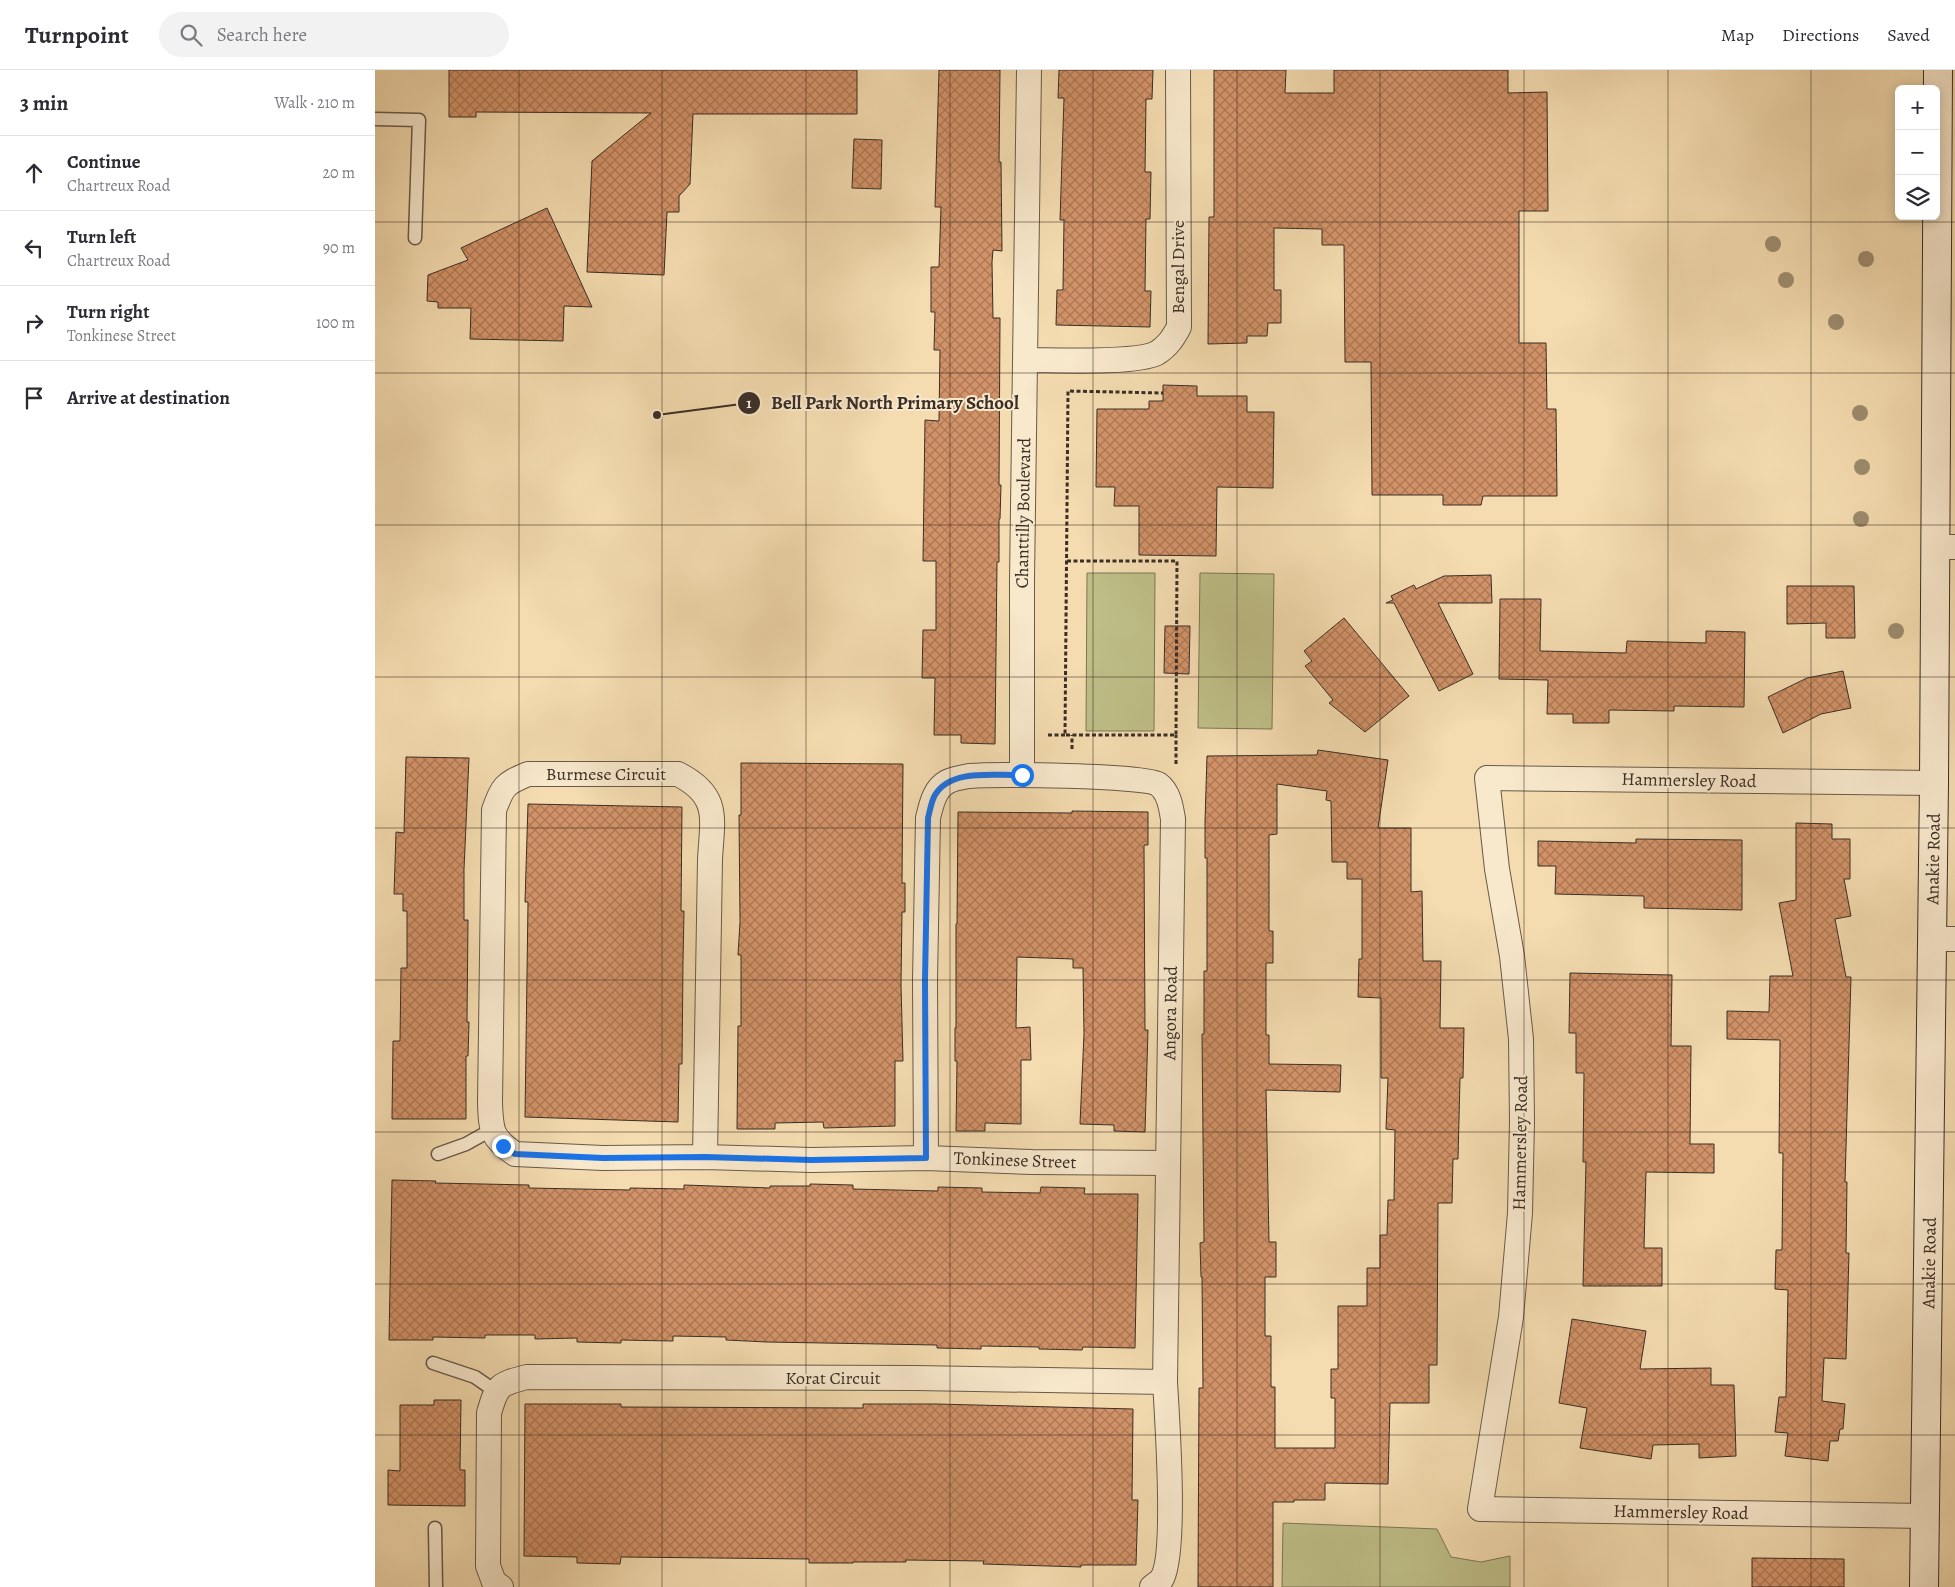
<!DOCTYPE html>
<html lang="en">
<head>
<meta charset="utf-8">
<style>
	:root { --surface:#fff; --page:#f2f2f3; --text:#2b2b33; --muted:#7c7c81; --line:#e1e1e2 }
	body { margin:0; font-family:Alegreya,serif; background:var(--page); color:var(--text) }
	.controls { position:absolute; right:15px; top:15px; display:grid; overflow:hidden; border-radius:8px; box-shadow:0 2px 12px #0003 }
	.controls button { width:45px; height:45px; display:grid; place-items:center; padding:0; border:0; border-bottom:1px solid var(--line); background:var(--surface); color:var(--text); font:25px sans-serif }
	.stop { position:absolute; width:15px; height:15px; margin:-11px; border:4px solid #1a73e8; border-radius:50%; background:#fff }
	.stop.end { background:#1a73e8; border-color:#fff; box-shadow:0 1px 5px #0008 }
	.list { margin:0; padding:0; list-style:none }
	h2 { display:flex; justify-content:space-between; align-items:center; height:65px; margin:0; padding:0 20px; font-size:21px }
	h2 small { font-size:16px; font-weight:400; color:var(--muted) }
	.list li { display:grid; grid-template-columns:32px 1fr auto; gap:15px; align-items:center; box-sizing:border-box; height:75px; padding:0 20px; border-top:1px solid var(--line) }
	.list b { display:block; font-size:19px; white-space:nowrap }
	.list p { margin:0; font-size:16px; white-space:nowrap; color:var(--muted) }
	.list em { font-size:16px; font-style:normal; color:var(--muted) }
	.icon { flex:none; width:28px; height:28px; fill:none; stroke:currentColor; stroke-width:2; stroke-linecap:round; stroke-linejoin:round }
	.map { position:relative; flex:none; width:1580px; height:1517px; overflow:hidden }
	header { display:flex; align-items:center; gap:30px; box-sizing:border-box; height:70px; padding:0 25px; background:var(--surface); border-bottom:1px solid var(--line) }
	header strong { font-size:24px }
	nav { display:flex; gap:28px; margin-inline-start:auto; font-size:18px }
	.search { width:350px; height:45px; background:var(--page); display:flex; align-items:center; gap:12px; box-sizing:border-box; padding:0 18px; border-radius:28px; color:var(--muted); font-size:19px }
	main { display:flex }
	aside { flex:1; background:var(--surface) }
	.map>svg:first-child { display:block }
</style>
</head>
<body>
<header>
<strong>Turnpoint</strong>
<div class="search"><svg class="icon" aria-label="search" viewBox="0 0 24 24"><circle cx="10" cy="10" r="6"/><path d="M15 15l6 6"/></svg>Search here</div>
<nav><a>Map</a><a>Directions</a><a>Saved</a></nav>
</header>
<main>
<aside>
<h2>3 min<small>Walk · 210 m</small></h2>
<ul class="list">
<li><svg class="icon" aria-label="ahead" viewBox="0 0 24 24"><path d="M12 20V5M6 11l6-6 6 6"/></svg><div><b>Continue</b><p>Chartreux Road</p></div><em>20 m</em></li>
<li><svg class="icon" aria-label="left" viewBox="0 0 24 24"><path d="M17 20v-9H6M10 6l-5 5 5 5"/></svg><div><b>Turn left</b><p>Chartreux Road</p></div><em>90 m</em></li>
<li><svg class="icon" aria-label="right" viewBox="0 0 24 24"><path d="M7 20v-9h11M14 6l5 5-5 5"/></svg><div><b>Turn right</b><p>Tonkinese Street</p></div><em>100 m</em></li>
<li><svg class="icon" aria-label="arrive" viewBox="0 0 24 24"><path d="M6 21V4h12l-3 4 3 4H6"/></svg><div><b>Arrive at destination</b></div></li>
</ul>
</aside>
<div class="map">
<svg width="1580" height="1517" viewBox="0 0 1580 1517">
	<defs>
		<pattern id="building-cross-hatch" width="8" height="8" patternUnits="userSpaceOnUse" patternTransform="scale(1.25)"><rect width="8" height="8" fill="#d39368"/><path d="M0 0l8 8M0 8l8-8" fill="none" stroke="#ac7856"/></pattern>
	</defs>
	<rect width="100%" height="100%" fill="#f4dcb0"/>
	<filter id="stains"><feTurbulence type="fractalNoise" baseFrequency=".004" numOctaves="4"/><feColorMatrix values="0 0 0 0 .2 0 0 0 0 .09 0 0 0 0 .02 0 0 0 .5 -.17"/></filter>
	<radialGradient id="worn" r=".72"><stop offset=".6" stop-color="#630" stop-opacity="0"/><stop offset="1" stop-color="#630" stop-opacity=".3"/></radialGradient>
	<g fill="#bfbf88" stroke="#7c7658">
		<path d="M 712,503 L 780,503 L 779,661 L 711,661 Z"/>
		<path d="M 825,503 L 899,504 L 897,659 L 823,658 Z"/>
		<path d="M 908,1453 L 1062,1459 L 1076,1487 L 1106,1492 L 1135,1486 L 1135,1517 L 907,1517 Z"/>
	</g>
	<g fill="url(#building-cross-hatch)" stroke="#3a2e27" fill-rule="evenodd">
		<path d="M 74,0 L 482,0 L 482,44 L 318,44 L 315,114 L 304,126 L 304,142 L 292,142 L 289,205 L 212,202 L 217,91 L 276,43 L 101,42 L 101,47 L 74,47 Z"/>
		<path d="M 564,0 L 625,0 L 624,92 L 626,92 L 627,181 L 618,180 L 617,192 L 618,248 L 625,248 L 624,415 L 626,415 L 625,449 L 624,449 L 624,492 L 622,492 L 620,674 L 586,673 L 586,665 L 559,665 L 560,608 L 547,608 L 548,560 L 561,560 L 561,491 L 548,491 L 550,350 L 564,351 L 565,280 L 559,280 L 560,242 L 556,242 L 556,197 L 564,197 L 566,137 L 560,137 Z"/>
		<path d="M 684,0 L 778,0 L 777,29 L 771,29 L 770,102 L 776,102 L 775,149 L 771,149 L 770,221 L 776,221 L 775,257 L 681,255 L 682,220 L 688,220 L 689,150 L 685,150 L 689,28 L 683,28 Z"/>
		<path d="M 839,0 L 911,0 L 910,23 L 959,23 L 959,0 L 1133,0 L 1133,23 L 1172,22 L 1173,141 L 1144,141 L 1144,273 L 1171,273 L 1172,339 L 1181,339 L 1182,426 L 1108,426 L 1106,435 L 1068,435 L 1068,425 L 997,425 L 996,292 L 970,292 L 969,175 L 947,175 L 947,159 L 899,158 L 899,220 L 906,220 L 906,253 L 893,253 L 892,266 L 872,266 L 872,273 L 833,274 L 834,147 L 839,147 Z"/>
		<path d="M 479,69 L 507,70 L 506,119 L 477,118 Z"/>
		<path d="M 172,138 L 217,237 L 189,236 L 188,271 L 95,269 L 96,238 L 63,238 L 63,232 L 52,231 L 53,205 L 93,190 L 86,178 Z"/>
		<path d="M 788,315 L 822,316 L 822,326 L 872,326 L 872,342 L 899,342 L 898,418 L 842,417 L 841,486 L 764,485 L 764,436 L 739,436 L 740,417 L 721,417 L 722,339 L 774,339 L 774,331 L 788,331 Z"/>
		<path d="M 1116,505 L 1117,533 L 1063,533 L 1098,604 L 1064,621 L 1019,533 L 1011,533 L 1018,530 L 1016,526 L 1039,515 L 1041,519 L 1069,506 Z"/>
		<path d="M 1412,516 L 1479,516 L 1480,568 L 1451,568 L 1451,553 L 1412,554 Z"/>
		<path d="M 1125,529 L 1166,529 L 1165,581 L 1251,583 L 1252,571 L 1331,573 L 1331,561 L 1370,562 L 1369,637 L 1299,636 L 1299,641 L 1234,640 L 1234,653 L 1198,653 L 1198,644 L 1172,644 L 1173,610 L 1124,609 Z"/>
		<path d="M 969,548 L 1034,626 L 990,662 L 954,633 L 958,630 L 930,596 L 937,591 L 929,581 Z"/>
		<path d="M 790,556 L 815,556 L 814,604 L 789,603 Z"/>
		<path d="M 1468,601 L 1476,638 L 1446,644 L 1408,663 L 1393,627 L 1432,608 Z"/>
		<path d="M 943,680 L 1013,690 L 1003,758 L 1036,758 L 1036,822 L 1047,821 L 1048,891 L 1066,891 L 1065,958 L 1089,958 L 1088,1008 L 1085,1008 L 1083,1089 L 1078,1089 L 1077,1133 L 1063,1133 L 1062,1295 L 1054,1295 L 1054,1333 L 1015,1333 L 1013,1414 L 950,1413 L 950,1430 L 919,1430 L 919,1432 L 898,1432 L 898,1517 L 823,1517 L 824,1318 L 828,1318 L 827,1207 L 826,1207 L 825,1173 L 829,1172 L 827,964 L 829,964 L 829,901 L 832,901 L 832,788 L 830,788 L 830,752 L 832,686 L 942,685 ZM 902,714 L 952,721 L 951,730 L 956,731 L 957,792 L 972,792 L 972,809 L 987,809 L 987,889 L 984,889 L 983,927 L 1006,928 L 1006,1008 L 1013,1008 L 1011,1059 L 1020,1060 L 1019,1130 L 1013,1130 L 1012,1165 L 1005,1165 L 1005,1198 L 992,1198 L 992,1236 L 963,1236 L 963,1299 L 956,1299 L 956,1328 L 960,1328 L 960,1378 L 900,1378 L 900,1317 L 896,1317 L 896,1266 L 890,1266 L 890,1207 L 901,1207 L 901,1172 L 894,1172 L 891,1020 L 965,1022 L 966,995 L 894,994 L 894,965 L 891,965 L 891,893 L 898,893 L 898,861 L 894,861 L 894,765 L 902,764 Z"/>
		<path d="M 31,687 L 94,688 L 89,799 L 89,850 L 93,850 L 92,952 L 94,952 L 93,986 L 91,986 L 91,1049 L 17,1049 L 18,971 L 25,971 L 26,898 L 32,898 L 32,841 L 28,841 L 28,824 L 19,824 L 21,762 L 29,763 Z"/>
		<path d="M 366,693 L 528,694 L 527,813 L 530,813 L 530,842 L 527,842 L 526,915 L 528,991 L 520,991 L 520,1056 L 449,1058 L 448,1052 L 400,1053 L 400,1059 L 362,1059 L 363,956 L 366,956 L 366,885 L 363,885 L 365,852 L 364,745 L 366,745 Z"/>
		<path d="M 153,734 L 307,737 L 306,841 L 309,841 L 308,892 L 307,994 L 304,994 L 303,1052 L 150,1047 L 153,832 L 150,832 Z"/>
		<path d="M 697,741 L 773,742 L 773,775 L 769,775 L 770,960 L 773,960 L 770,1062 L 739,1061 L 739,1055 L 705,1054 L 709,964 L 708,898 L 698,898 L 698,889 L 642,887 L 641,958 L 655,957 L 656,990 L 646,990 L 646,1054 L 610,1053 L 610,1061 L 581,1061 L 582,991 L 580,991 L 580,958 L 581,958 L 581,854 L 582,854 L 583,742 L 697,743 Z"/>
		<path d="M 1421,753 L 1457,754 L 1457,769 L 1475,769 L 1475,809 L 1469,809 L 1476,846 L 1460,849 L 1471,907 L 1476,907 L 1470,1112 L 1472,1112 L 1471,1183 L 1474,1183 L 1471,1289 L 1449,1288 L 1447,1331 L 1470,1334 L 1468,1359 L 1465,1359 L 1463,1371 L 1455,1371 L 1453,1391 L 1410,1386 L 1413,1363 L 1400,1362 L 1404,1327 L 1411,1327 L 1413,1220 L 1400,1219 L 1401,1180 L 1407,1180 L 1408,1083 L 1404,1083 L 1405,970 L 1352,969 L 1352,941 L 1394,942 L 1395,906 L 1418,906 L 1404,833 L 1421,830 Z"/>
		<path d="M 1261,769 L 1367,770 L 1367,840 L 1269,838 L 1269,826 L 1180,824 L 1181,796 L 1163,796 L 1163,771 L 1261,773 Z"/>
		<path d="M 1195,903 L 1297,905 L 1296,976 L 1316,976 L 1315,1074 L 1339,1074 L 1339,1103 L 1271,1102 L 1269,1178 L 1287,1178 L 1287,1216 L 1208,1216 L 1211,1092 L 1208,1092 L 1209,1003 L 1201,1003 L 1201,963 L 1194,963 Z"/>
		<path d="M 17,1110 L 61,1111 L 60,1113 L 154,1115 L 154,1118 L 255,1120 L 255,1118 L 309,1119 L 309,1115 L 395,1118 L 395,1116 L 435,1116 L 435,1114 L 478,1115 L 478,1119 L 563,1121 L 563,1117 L 607,1118 L 607,1122 L 665,1123 L 666,1117 L 710,1118 L 709,1124 L 763,1124 L 760,1278 L 708,1277 L 707,1280 L 664,1279 L 664,1277 L 606,1276 L 606,1279 L 562,1278 L 562,1275 L 392,1272 L 351,1270 L 351,1267 L 298,1266 L 298,1271 L 246,1270 L 246,1273 L 202,1272 L 202,1268 L 160,1269 L 160,1265 L 110,1265 L 110,1268 L 58,1267 L 58,1270 L 14,1270 Z"/>
		<path d="M 1197,1249 L 1271,1261 L 1265,1299 L 1336,1298 L 1336,1315 L 1359,1315 L 1361,1386 L 1324,1388 L 1324,1374 L 1278,1375 L 1276,1389 L 1205,1378 L 1212,1338 L 1184,1333 Z"/>
		<path d="M 59,1330 L 86,1330 L 85,1400 L 90,1400 L 90,1436 L 13,1435 L 13,1400 L 25,1401 L 25,1335 L 59,1335 Z"/>
		<path d="M 150,1334 L 246,1334 L 246,1337 L 488,1338 L 488,1334 L 561,1334 L 758,1339 L 757,1430 L 763,1430 L 761,1495 L 706,1495 L 706,1497 L 608,1494 L 609,1491 L 531,1490 L 531,1492 L 478,1492 L 478,1493 L 434,1493 L 434,1489 L 246,1487 L 245,1494 L 202,1493 L 202,1487 L 149,1486 Z"/>
		<path d="M 1377,1488 L 1469,1489 L 1469,1517 L 1377,1517 Z"/>
	</g>
	<g fill="none" stroke-linecap="round" stroke-linejoin="round">
		<g stroke="#685a49" stroke-width="15">
			<g id="lane">
				<path d="M 0,49 L 44,50 L 40,168"/>
				<path d="M 63,1084 L 91,1074 L 116,1060"/>
				<path d="M 58,1293 L 100,1307 L 120,1321"/>
				<path d="M 60,1458 L 61,1517"/>
			</g>
		</g>
		<g stroke="#685a49" stroke-width="26">
			<g id="street">
				<path d="M 651,290 C 678,290 761,294 782,283 C 793,276 798,268 804,257 L 803,0"/>
				<path d="M 1559,477 L 1580,477"/>
				<path d="M 647,705 L 647,510 L 654,0"/>
				<path d="M 1557,869 L 1580,869"/>
				<path d="M 330,1087 L 335,790 C 337,749 346,726 303,704 L 153,704 C 129,714 128,716 119,740 L 115,1033 C 116,1060 116,1068 140,1084 L 228,1088 L 330,1087 L 436,1090 L 551,1088 L 657,1092 L 793,1093"/>
				<path d="M 551,1088 L 550,910 L 553,748 C 556,736 559,719 572,712 C 577,709 588,707 594,706 C 617,704 770,705 783,714 C 794,722 796,737 798,749 L 790,1312 C 792,1346 802,1488 786,1510 C 784,1512 779,1515 777,1517"/>
				<path d="M 1551,1446 L 1105,1439 L 1136,1247 L 1145,1143 L 1147,1051 L 1146,969 L 1137,886 L 1122,799 L 1112,708 L 1559,713"/>
				<path d="M 126,1517 L 119,1512 L 113,1496 L 114,1343 C 122,1315 124,1314 152,1307 L 540,1308 L 790,1312"/>
			</g>
		</g>
		<g stroke="#3a2e27" stroke-width="30">
			<path id="secondary" d="M 1549,1517 L 1559,713 L 1563,0"/>
		</g>
		<g stroke="#3a2e27" stroke-width="3" stroke-dasharray="4 2.5" stroke-linecap="butt">
			<path d="M 692,491 L 802,491 L 801,665 L 690,665 L 693,321 L 788,323"/>
			<path d="M 673,665 L 690,665"/>
			<path d="M 697,679 L 697,665"/>
			<path d="M 801,694 L 801,665"/>
		</g>
		<use href="#lane" stroke="#f8e8cc" stroke-width="12"/>
		<use href="#street" stroke="#f8e8cc" stroke-width="24"/>
		<use href="#secondary" stroke="#f8e8cc" stroke-width="28"/>
	</g>
	<g fill="#9d8c6f">
		<circle cx="1398" cy="174" r="8"/>
		<circle cx="1491" cy="189" r="8"/>
		<circle cx="1411" cy="210" r="8"/>
		<circle cx="1461" cy="252" r="8"/>
		<circle cx="1485" cy="343" r="8"/>
		<circle cx="1487" cy="397" r="8"/>
		<circle cx="1486" cy="449" r="8"/>
		<circle cx="1521" cy="561" r="8"/>
	</g>
	<g fill="none" stroke-linecap="round" stroke-linejoin="round">
		<path stroke="#1a73e8" stroke-width="6" d="M 128,1076 L 140,1084 L 228,1088 L 330,1087 L 436,1090 L 551,1088 L 550,910 L 553,748 C 555,741 556,732 560,725 C 576,698 620,706 647,705"/>
	</g>
	<path fill="none" stroke="#3a2e27" stroke-width="1" stroke-opacity="0.55" d="M 144,0 L 144,1517M 287,0 L 287,1517M 431,0 L 431,1517M 575,0 L 575,1517M 718,0 L 718,1517M 862,0 L 862,1517M 1005,0 L 1005,1517M 1149,0 L 1149,1517M 1293,0 L 1293,1517M 1436,0 L 1436,1517M 0,152 L 1580,152M 0,303 L 1580,303M 0,455 L 1580,455M 0,607 L 1580,607M 0,758 L 1580,758M 0,910 L 1580,910M 0,1062 L 1580,1062M 0,1214 L 1580,1214M 0,1365 L 1580,1365"/>
	<g text-anchor="middle" stroke-width="4" stroke-linejoin="round" paint-order="stroke">
		<g font-size="18" fill="#3a2e27" stroke="#f8e8cc">
			<text transform="translate(803 197) rotate(-90)" y="6">Bengal Drive</text>
			<text transform="translate(648 443) rotate(-89)" y="6">Chanttilly Boulevard</text>
			<text x="231" y="710">Burmese Circuit</text>
			<text transform="translate(1314 710) rotate(1)" y="6">Hammersley Road</text>
			<text transform="translate(1558 789) rotate(-89)" y="6">Anakie Road</text>
			<text transform="translate(795 943) rotate(-89)" y="6">Angora Road</text>
			<text transform="translate(1145 1073) rotate(-89)" y="6">Hammersley Road</text>
			<text transform="translate(640 1090) rotate(2)" y="6">Tonkinese Street</text>
			<text transform="translate(1554 1193) rotate(-89)" y="6">Anakie Road</text>
			<text x="458" y="1314">Korat Circuit</text>
			<text transform="translate(1306 1442) rotate(1)" y="6">Hammersley Road</text>
		</g>
	</g>
	<path fill="none" stroke="#3a2e27" stroke-width="2" d="M282 345L374 333"/>
	<g fill="#3a2e27" stroke="#f8e8cc" stroke-width="2">
		<circle cx="282" cy="345" r="5"/>
		<circle cx="374" cy="333" r="12"/>
	</g>
	<g font-size="15" text-anchor="middle" font-weight="bold" fill="#fff">
		<text x="374" y="338">1</text>
	</g>
	<g font-size="19" text-anchor="middle" font-weight="bold" fill="#3a2e27" stroke="#f8e8cc" stroke-width="4" stroke-linejoin="round" paint-order="stroke">
		<text x="520" y="339">Bell Park North Primary School</text>
	</g>
	<rect width="100%" height="100%" filter="url(#stains)"/>
	<rect width="100%" height="100%" fill="url(#worn)"/>
</svg>
<div class="controls">
<button>+</button>
<button>−</button>
<button><svg class="icon" aria-label="layers" viewBox="0 0 24 24"><path d="M12 4l9 5-9 5-9-5zM3 14l9 5 9-5"/></svg></button>
</div>
<div class="stop" style="left:647px;top:705px"></div>
<div class="stop end" style="left:128px;top:1076px"></div>
</div>
</main>
</body>
</html>
